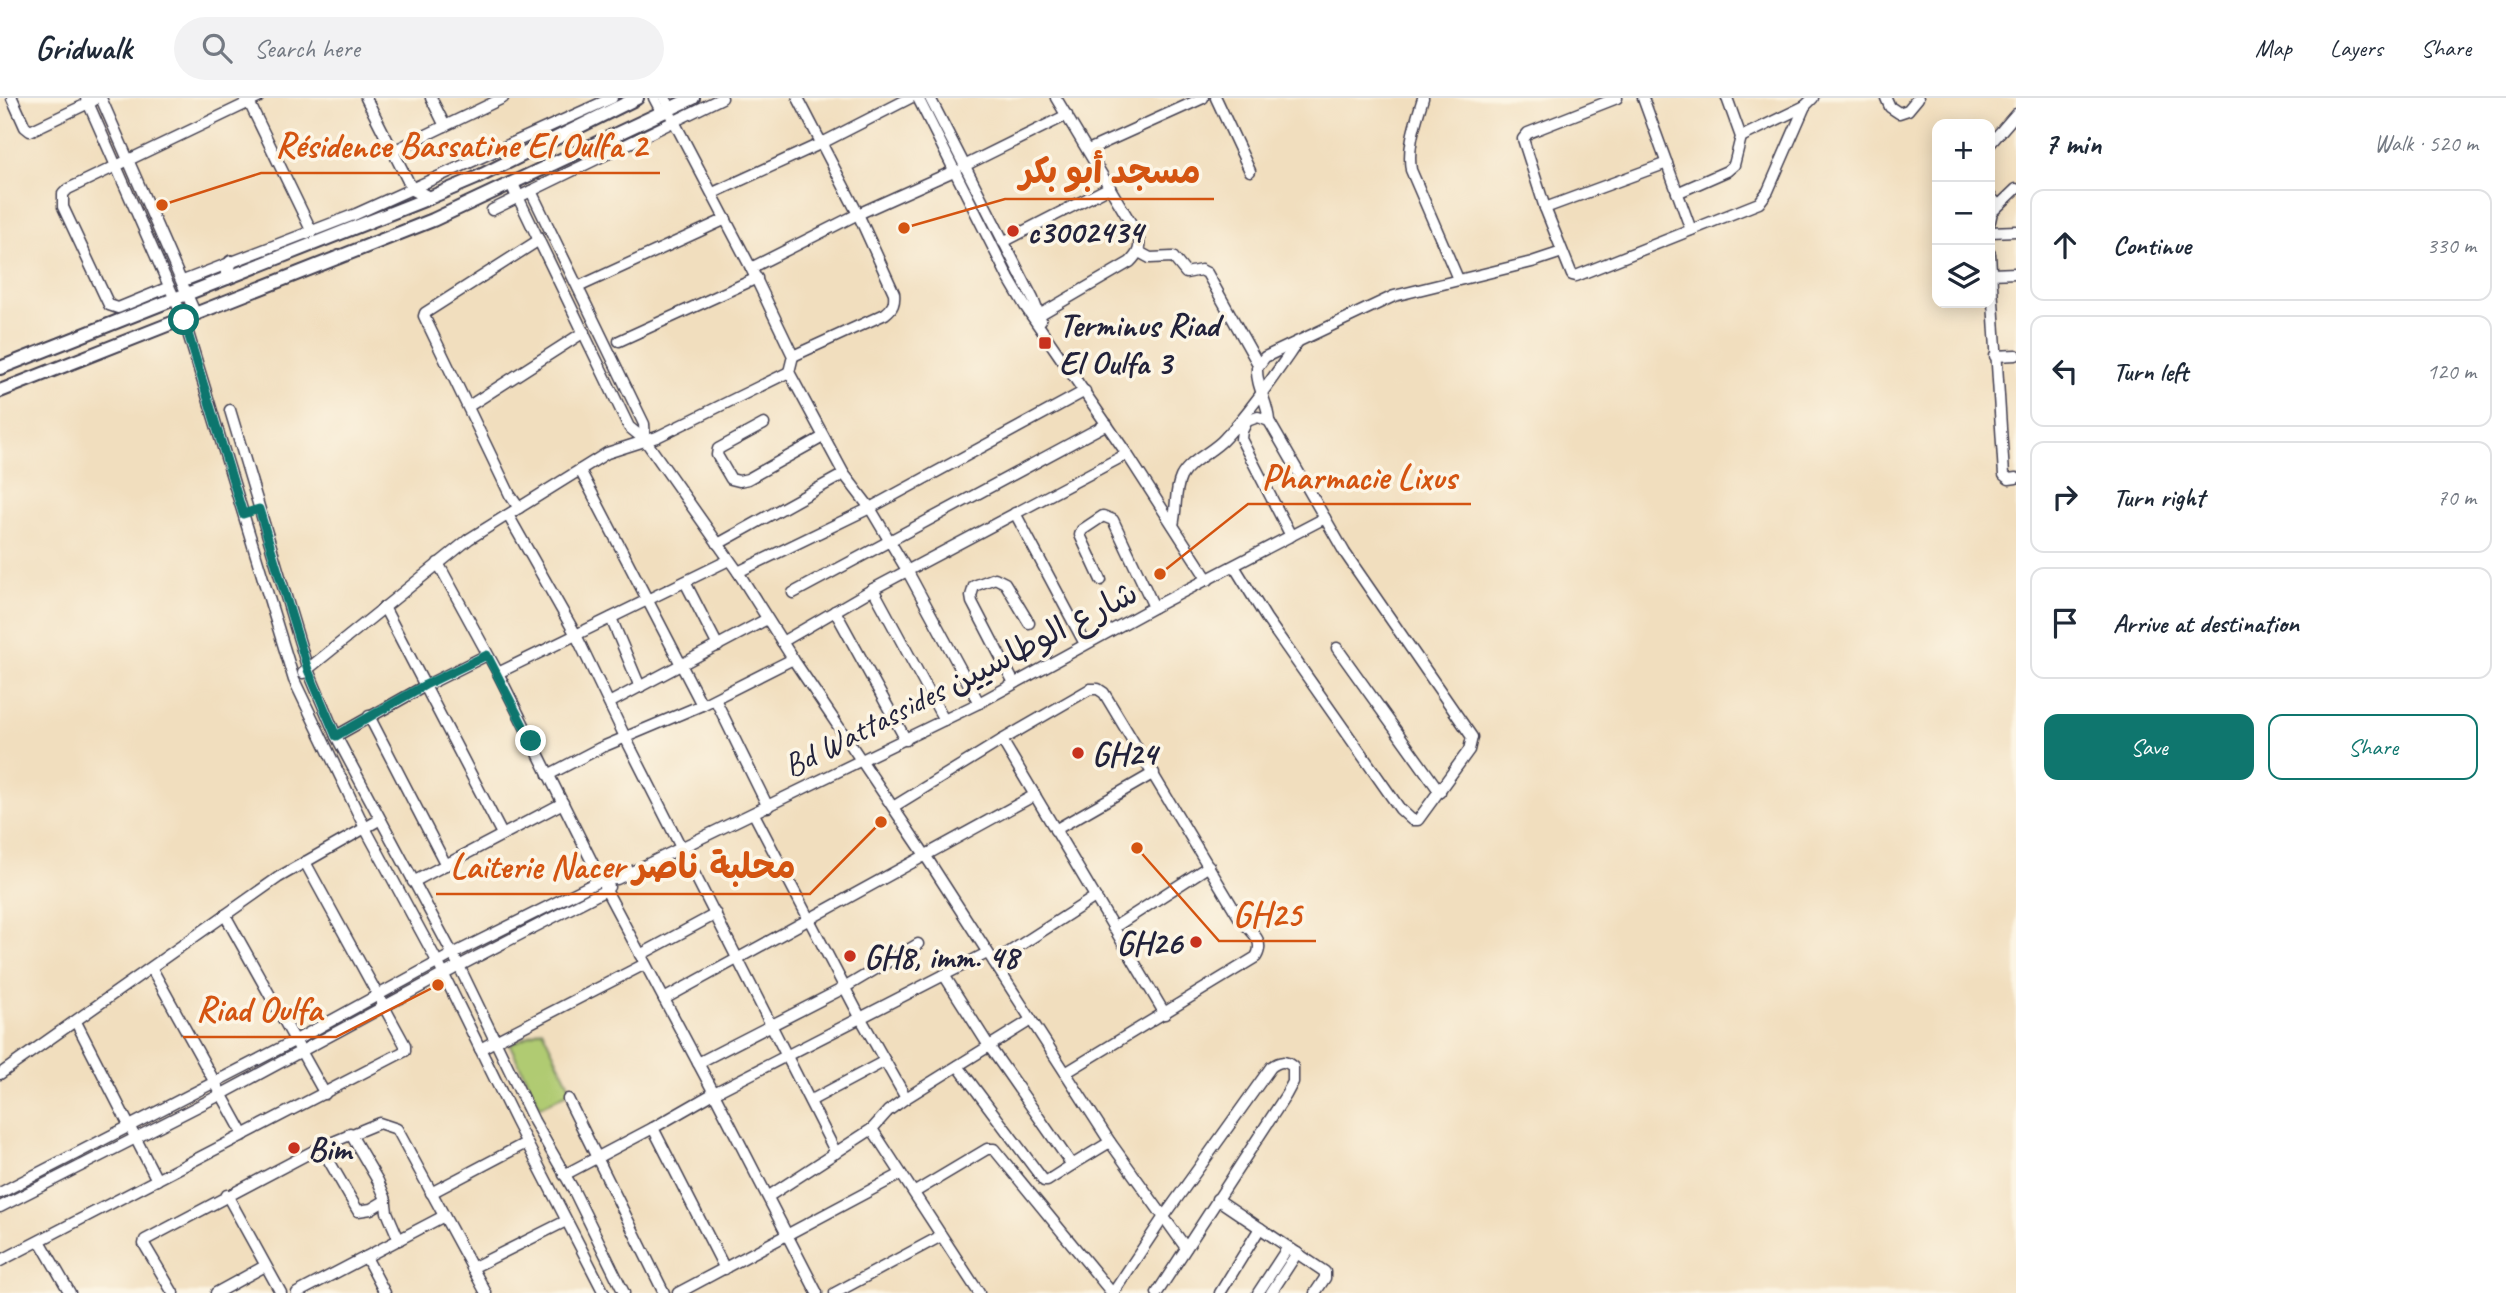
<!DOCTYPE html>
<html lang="en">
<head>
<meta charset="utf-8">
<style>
	:root { --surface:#fff; --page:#f2f2f3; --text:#1f2937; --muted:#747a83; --line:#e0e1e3; --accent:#0f766e }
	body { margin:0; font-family:Caveat,"Playpen Sans Arabic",sans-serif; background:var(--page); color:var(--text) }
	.controls { position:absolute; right:21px; top:21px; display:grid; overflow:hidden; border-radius:14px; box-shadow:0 4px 18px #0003 }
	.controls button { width:63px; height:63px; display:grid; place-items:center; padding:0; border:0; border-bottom:2px solid var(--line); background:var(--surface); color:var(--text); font:35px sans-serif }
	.stop { position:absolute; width:21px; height:21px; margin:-16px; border:5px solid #0f766e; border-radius:50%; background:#fff }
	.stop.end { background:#0f766e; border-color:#fff; box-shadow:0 2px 7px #0008 }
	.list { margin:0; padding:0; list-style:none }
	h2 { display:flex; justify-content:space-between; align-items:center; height:91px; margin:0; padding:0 28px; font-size:30px }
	h2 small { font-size:23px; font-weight:400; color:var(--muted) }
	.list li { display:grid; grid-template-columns:46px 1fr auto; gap:21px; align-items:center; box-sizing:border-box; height:112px; margin:0 14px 14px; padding:0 14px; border:2px solid var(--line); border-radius:14px }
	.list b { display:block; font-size:26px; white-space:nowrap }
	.list em { font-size:23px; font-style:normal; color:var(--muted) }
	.actions { display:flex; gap:14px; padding:21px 28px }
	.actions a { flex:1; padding:16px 0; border:2px solid var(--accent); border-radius:14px; text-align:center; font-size:24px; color:var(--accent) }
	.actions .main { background:var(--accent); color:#fff }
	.icon { flex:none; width:38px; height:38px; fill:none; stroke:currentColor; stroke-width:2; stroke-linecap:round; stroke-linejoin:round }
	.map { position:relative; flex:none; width:2016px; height:1195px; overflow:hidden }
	header { display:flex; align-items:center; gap:42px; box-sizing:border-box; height:98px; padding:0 35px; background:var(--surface); border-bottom:2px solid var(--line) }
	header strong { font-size:33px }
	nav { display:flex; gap:38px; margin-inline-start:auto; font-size:24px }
	.search { width:490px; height:63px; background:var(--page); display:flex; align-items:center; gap:18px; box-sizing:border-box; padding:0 24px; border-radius:38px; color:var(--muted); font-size:26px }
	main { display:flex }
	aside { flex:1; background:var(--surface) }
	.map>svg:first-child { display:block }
</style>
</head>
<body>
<header>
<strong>Gridwalk</strong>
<div class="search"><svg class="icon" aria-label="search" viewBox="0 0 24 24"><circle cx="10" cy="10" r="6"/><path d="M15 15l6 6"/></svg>Search here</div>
<nav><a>Map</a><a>Layers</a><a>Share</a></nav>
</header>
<main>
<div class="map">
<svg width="2016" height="1195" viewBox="0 0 2016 1195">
	<rect width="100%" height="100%" fill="#fcf5e5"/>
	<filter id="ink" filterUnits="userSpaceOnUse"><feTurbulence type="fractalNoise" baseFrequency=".0143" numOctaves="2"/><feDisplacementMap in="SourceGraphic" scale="14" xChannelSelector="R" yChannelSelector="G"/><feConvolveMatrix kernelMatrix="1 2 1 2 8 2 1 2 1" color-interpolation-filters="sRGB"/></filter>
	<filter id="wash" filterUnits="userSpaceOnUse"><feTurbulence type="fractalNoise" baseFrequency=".00686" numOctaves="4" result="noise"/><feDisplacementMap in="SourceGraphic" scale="28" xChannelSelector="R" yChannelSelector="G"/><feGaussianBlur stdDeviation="1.57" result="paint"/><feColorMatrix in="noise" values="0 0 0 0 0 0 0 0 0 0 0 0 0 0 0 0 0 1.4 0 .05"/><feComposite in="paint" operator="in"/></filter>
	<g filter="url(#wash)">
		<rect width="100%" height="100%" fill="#f1debe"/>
		<path fill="#b0cb72" stroke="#697656" stroke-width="2" d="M 542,931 L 572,993 L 540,1009 L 510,947 Z"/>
	</g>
	<g filter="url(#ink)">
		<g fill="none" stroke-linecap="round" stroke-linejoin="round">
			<g stroke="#413e4f" stroke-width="13">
				<g id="minor">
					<path d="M 12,0 L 25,29 L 30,33 L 93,3"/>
					<path d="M 86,0 L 184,222 L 294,582 L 365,730 L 438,865 L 516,1024 L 604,1195"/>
					<path d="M 101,0 L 196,217"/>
					<path d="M 366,0 L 412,91"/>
					<path d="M 431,0 L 445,28"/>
					<path d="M 654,0 L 662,15"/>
					<path d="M 665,0 L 671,11"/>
					<path d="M 918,0 L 1009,181 L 1025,208 L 1127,356 L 1208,482"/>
					<path d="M 930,0 L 1033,201 L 1041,222"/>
					<path d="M 1216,0 L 1250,73"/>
					<path d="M 1423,0 C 1416,24 1407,47 1411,72 L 1458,181"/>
					<path d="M 1617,0 L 1528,35 L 1523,41 L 1545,110 L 1572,177 L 1576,178 L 1759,105 L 1768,93 L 1805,8"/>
					<path d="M 1643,0 L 1691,132"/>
					<path d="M 1886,0 L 1890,9 L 1899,15 L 1908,12 L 1918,0"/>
					<path d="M 249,4 L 312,134"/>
					<path d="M 668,12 L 751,170 L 858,116 L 956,72"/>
					<path d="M 1741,39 L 1805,8 L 1813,0"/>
					<path d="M 1990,46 L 2016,16"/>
					<path d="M 1088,52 L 1203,0"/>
					<path d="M 393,53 L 503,0"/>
					<path d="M 964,68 L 1067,17"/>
					<path d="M 531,93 L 644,326 L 645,342"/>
					<path d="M 713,95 L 822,45 L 910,0"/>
					<path d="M 1677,95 L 1727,73 L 1734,67 L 1741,39 L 1727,0"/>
					<path d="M 1990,98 L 1998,107"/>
					<path d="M 518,99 L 629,329 L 645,342 L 738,474 L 793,561 L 925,757 L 1110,1044 L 1186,1150"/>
					<path d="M 1545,110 L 1667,65"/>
					<path d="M 492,112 L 722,0"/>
					<path d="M 1990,123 L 1992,114 L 2016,91"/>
					<path d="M 1990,134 L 2016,133"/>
					<path d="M 1003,144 L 1110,89"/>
					<path d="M 1139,154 L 1150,160 L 1173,159 L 1186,175 L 1201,172 L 1207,175 L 1258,266"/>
					<path d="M 1990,156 L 2004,377 L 2009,381 L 2016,380"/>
					<path d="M 751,170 L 793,258 L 789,274 L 844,376 L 870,410 L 908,474 L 979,605"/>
					<path d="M 1991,176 L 2016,175"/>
					<path d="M 183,183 L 356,116 L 612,0"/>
					<path d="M 169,189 L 118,210 L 109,207 L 63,109 L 63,96 L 68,91 L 258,0"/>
					<path d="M 578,189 L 726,121"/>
					<path d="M 1034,220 L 1130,164 C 1139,155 1141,149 1138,137 L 1056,0"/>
					<path d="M 619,243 L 757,180"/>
					<path d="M 793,258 L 885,216 C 893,210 895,205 894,195 L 858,116 L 798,0"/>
					<path d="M 1995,258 L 2016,257"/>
					<path d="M 469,308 L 584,234"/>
					<path d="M 230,312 L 308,572 L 336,638 L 459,868 L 534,1023 L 573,1091 L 624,1195"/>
					<path d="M 1269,323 L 1258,319 L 1247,323 L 1242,333 L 1241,341 L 1291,438"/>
					<path d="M 764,326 L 718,351 L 717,357 L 731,381 L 739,383 L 748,381 L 823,339"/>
					<path d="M 580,372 L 702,607"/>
					<path d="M 519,410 L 510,397 L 424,218 L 425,215 L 539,142"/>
					<path d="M 1015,415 L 1085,546"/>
					<path d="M 508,417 L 576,537 L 626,641 L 836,1055"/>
					<path d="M 1173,427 C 1177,411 1174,394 1181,379 C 1190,362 1213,354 1225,340 C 1252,311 1274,278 1297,245"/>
					<path d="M 718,446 L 844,376"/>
					<path d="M 438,465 L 498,575 L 606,792 L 714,995 L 987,855"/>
					<path d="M 1234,468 L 1266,520 L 1400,711 L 1412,722 L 1418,722 L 1469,652 L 1472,639 L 1345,455 L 1269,323 C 1268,304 1256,289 1257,270 L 1265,259 L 1394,198 L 1532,164 L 1562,154"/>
					<path d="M 738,474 L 870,410 L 1085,293"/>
					<path d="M 1101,482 L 1080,437 L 1082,432 L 1103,418 L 1113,422 L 1154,509"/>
					<path d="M 685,484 L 718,548"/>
					<path d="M 873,491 L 944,622"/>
					<path d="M 793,495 L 1107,326"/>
					<path d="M 384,509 L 502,736"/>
					<path d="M 835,513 L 906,642"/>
					<path d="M 611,520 L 640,589"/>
					<path d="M 782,544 L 873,491 L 1127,356"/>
					<path d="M 1337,550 L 1440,694"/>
					<path d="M 303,575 L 469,441 L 607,355 L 657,339 L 789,274"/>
					<path d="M 498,575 L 729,462"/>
					<path d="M 1014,585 L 972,504 L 971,498 L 974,488 L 995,480 L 1005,485 L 1029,525"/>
					<path d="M 715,601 L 768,709"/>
					<path d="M 609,605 L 767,521"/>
					<path d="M 369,618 L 446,767"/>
					<path d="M 336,638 L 425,588 L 487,557"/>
					<path d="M 1002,642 L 1165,916"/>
					<path d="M 548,677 L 600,650 L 702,607 L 793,561"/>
					<path d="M 893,709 L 1002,642 L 1090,591 L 1098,591 L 1104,595 L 1240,821 C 1250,833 1266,842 1256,859 L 1067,974"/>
					<path d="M 754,716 L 860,919 L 906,1000"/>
					<path d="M 1055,732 L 1154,675"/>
					<path d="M 413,784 L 563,705"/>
					<path d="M 225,817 L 325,996"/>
					<path d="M 1113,830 L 1209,768"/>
					<path d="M 640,857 L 716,816"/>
					<path d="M 994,864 L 1095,799"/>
					<path d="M 152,871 L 244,1037"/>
					<path d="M 944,877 L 989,948 L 1072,1067 L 1110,1044"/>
					<path d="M 664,901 L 1035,697"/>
					<path d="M 76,924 L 157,1082"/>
					<path d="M 480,951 L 645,866"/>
					<path d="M 698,965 L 844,890 L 918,846"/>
					<path d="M 958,968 L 1044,1083 L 1047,1083 L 1072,1067"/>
					<path d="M 0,976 L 279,779 L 379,722"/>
					<path d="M 568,1001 L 664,1195"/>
					<path d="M 810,1003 L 885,963"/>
					<path d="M 872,1031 L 979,1195"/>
					<path d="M 350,1035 L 378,1083 L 385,1099 L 387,1114 L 399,1142"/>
					<path d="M 321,1049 L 358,1113 L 371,1111 L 386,1102"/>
					<path d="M 564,1077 L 653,1030"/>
					<path d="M 915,1094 L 987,1051 L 994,1051 L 1112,1195"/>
					<path d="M 0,1095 L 296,942 L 453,856 L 601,782 L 617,781 L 979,605 L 1154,509 L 1325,420"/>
					<path d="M 431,1095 L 526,1045"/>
					<path d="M 227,1097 L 281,1195"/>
					<path d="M 769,1098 L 872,1031 L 888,1013 L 906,1000 L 1031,922"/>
					<path d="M 1217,1101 L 1325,1174 L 1325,1180 L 1315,1195"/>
					<path d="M 0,1109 L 222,996 L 459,868 L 606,792 L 609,789"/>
					<path d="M 40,1143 L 70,1195"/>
					<path d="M 366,1159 L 385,1195"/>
					<path d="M 0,1163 L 405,953 L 405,947 L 305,764"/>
					<path d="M 472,1170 L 566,1123"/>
					<path d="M 725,1171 L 653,1030 L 714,995 L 817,1195"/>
					<path d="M 173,1195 L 144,1146 L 145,1142 L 321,1049 L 379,1025 L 397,1031 L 486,1195"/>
					<path d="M 216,1195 L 265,1168"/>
					<path d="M 297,1195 L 444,1118"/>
					<path d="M 678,1195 L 901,1076"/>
					<path d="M 835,1195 L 941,1138"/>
					<path d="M 1113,1195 L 1163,1120 L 1271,969 C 1280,963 1285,962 1293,969 L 1293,984 L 1286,997 L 1157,1195"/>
					<path d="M 1220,1195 L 1260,1130"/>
					<path d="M 1258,1195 L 1288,1149"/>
					<path d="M 1271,1195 L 1297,1155"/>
				</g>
			</g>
			<g stroke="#413e4f" stroke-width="16">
				<g id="major">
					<path d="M 512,86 L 518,99"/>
					<path d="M 412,91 L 429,100"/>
					<path d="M 227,180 L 227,173 L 231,164"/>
					<path d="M 0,270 L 429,100 L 476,80 L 637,0"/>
					<path d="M 0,293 L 433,122 L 693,0"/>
				</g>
			</g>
			<use href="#minor" stroke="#fff" stroke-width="10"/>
			<use href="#major" stroke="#fff" stroke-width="12"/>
		</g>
	</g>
	<g fill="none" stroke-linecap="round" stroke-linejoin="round" filter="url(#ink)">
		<path stroke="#0f766e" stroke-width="9" d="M 184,222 L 243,416 L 259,411 L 308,572 L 336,638 L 425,587 L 487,557 L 531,643"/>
	</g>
	<g fill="#c8321e" stroke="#fcf5e5" stroke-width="2.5">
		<circle cx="1013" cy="133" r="7"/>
		<rect x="1038" y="238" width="14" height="14" rx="3.5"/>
		<circle cx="1078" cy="655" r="7"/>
		<circle cx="1196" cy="844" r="7"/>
		<circle cx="850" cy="858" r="7"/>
		<circle cx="294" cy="1050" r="7"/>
	</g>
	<g text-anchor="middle" stroke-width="7" stroke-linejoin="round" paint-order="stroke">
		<g font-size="33" font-weight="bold" fill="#22223b" stroke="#fcf5e5" text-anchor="start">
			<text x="1027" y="145">c3002434</text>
			<text x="1059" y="238">Terminus Riad<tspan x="1059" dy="38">El Oulfa 3</tspan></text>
			<text x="1092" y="667">GH24</text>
			<text x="1182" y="856" text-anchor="end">GH26</text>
			<text x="864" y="870">GH8, imm. 48</text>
			<text x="308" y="1062">Bim</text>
		</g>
		<g font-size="33" fill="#22223b" stroke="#fcf5e5">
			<text transform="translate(960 580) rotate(-27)" y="12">Bd Wattassides شارع الوطاسيين</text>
		</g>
	</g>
	<path fill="none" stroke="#d45411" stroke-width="2.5" d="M162 107L261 75H660M904 130L1005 101H1214M1160 476L1248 406H1471M881 724L810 796H436M1137 750L1219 843H1316M438 887L336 939H183"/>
	<g fill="#d45411" stroke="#fcf5e5" stroke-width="2.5">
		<circle cx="162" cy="107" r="7"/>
		<circle cx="904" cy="130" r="7"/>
		<circle cx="1160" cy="476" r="7"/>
		<circle cx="881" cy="724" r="7"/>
		<circle cx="1137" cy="750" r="7"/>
		<circle cx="438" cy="887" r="7"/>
	</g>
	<g font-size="35" text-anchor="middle" font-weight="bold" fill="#d45411" stroke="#fcf5e5" stroke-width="7" stroke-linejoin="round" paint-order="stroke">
		<text x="461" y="59">Résidence Bassatine El Oulfa 2</text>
		<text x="1110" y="85">مسجد أبو بكر</text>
		<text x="1359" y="391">Pharmacie Lixus</text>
		<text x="623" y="780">Laiterie Nacer محلبة ناصر</text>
		<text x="1267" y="828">GH25</text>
		<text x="259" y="923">Riad Oulfa</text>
	</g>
</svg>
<div class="controls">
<button>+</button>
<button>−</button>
<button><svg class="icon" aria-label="layers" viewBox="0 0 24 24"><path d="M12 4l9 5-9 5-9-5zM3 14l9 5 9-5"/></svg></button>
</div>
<div class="stop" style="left:184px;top:222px"></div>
<div class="stop end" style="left:531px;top:643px"></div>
</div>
<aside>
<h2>7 min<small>Walk · 520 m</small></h2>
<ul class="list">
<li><svg class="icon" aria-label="ahead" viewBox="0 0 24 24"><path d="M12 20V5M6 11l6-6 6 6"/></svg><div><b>Continue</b></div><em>330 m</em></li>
<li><svg class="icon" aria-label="left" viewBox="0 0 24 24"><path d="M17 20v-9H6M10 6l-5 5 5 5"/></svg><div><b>Turn left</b></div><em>120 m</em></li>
<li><svg class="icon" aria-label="right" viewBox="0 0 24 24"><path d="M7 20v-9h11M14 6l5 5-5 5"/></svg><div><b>Turn right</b></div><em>70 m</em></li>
<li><svg class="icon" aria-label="arrive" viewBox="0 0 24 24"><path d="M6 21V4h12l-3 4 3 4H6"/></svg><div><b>Arrive at destination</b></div></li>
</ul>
<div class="actions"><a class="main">Save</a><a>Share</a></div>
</aside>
</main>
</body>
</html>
